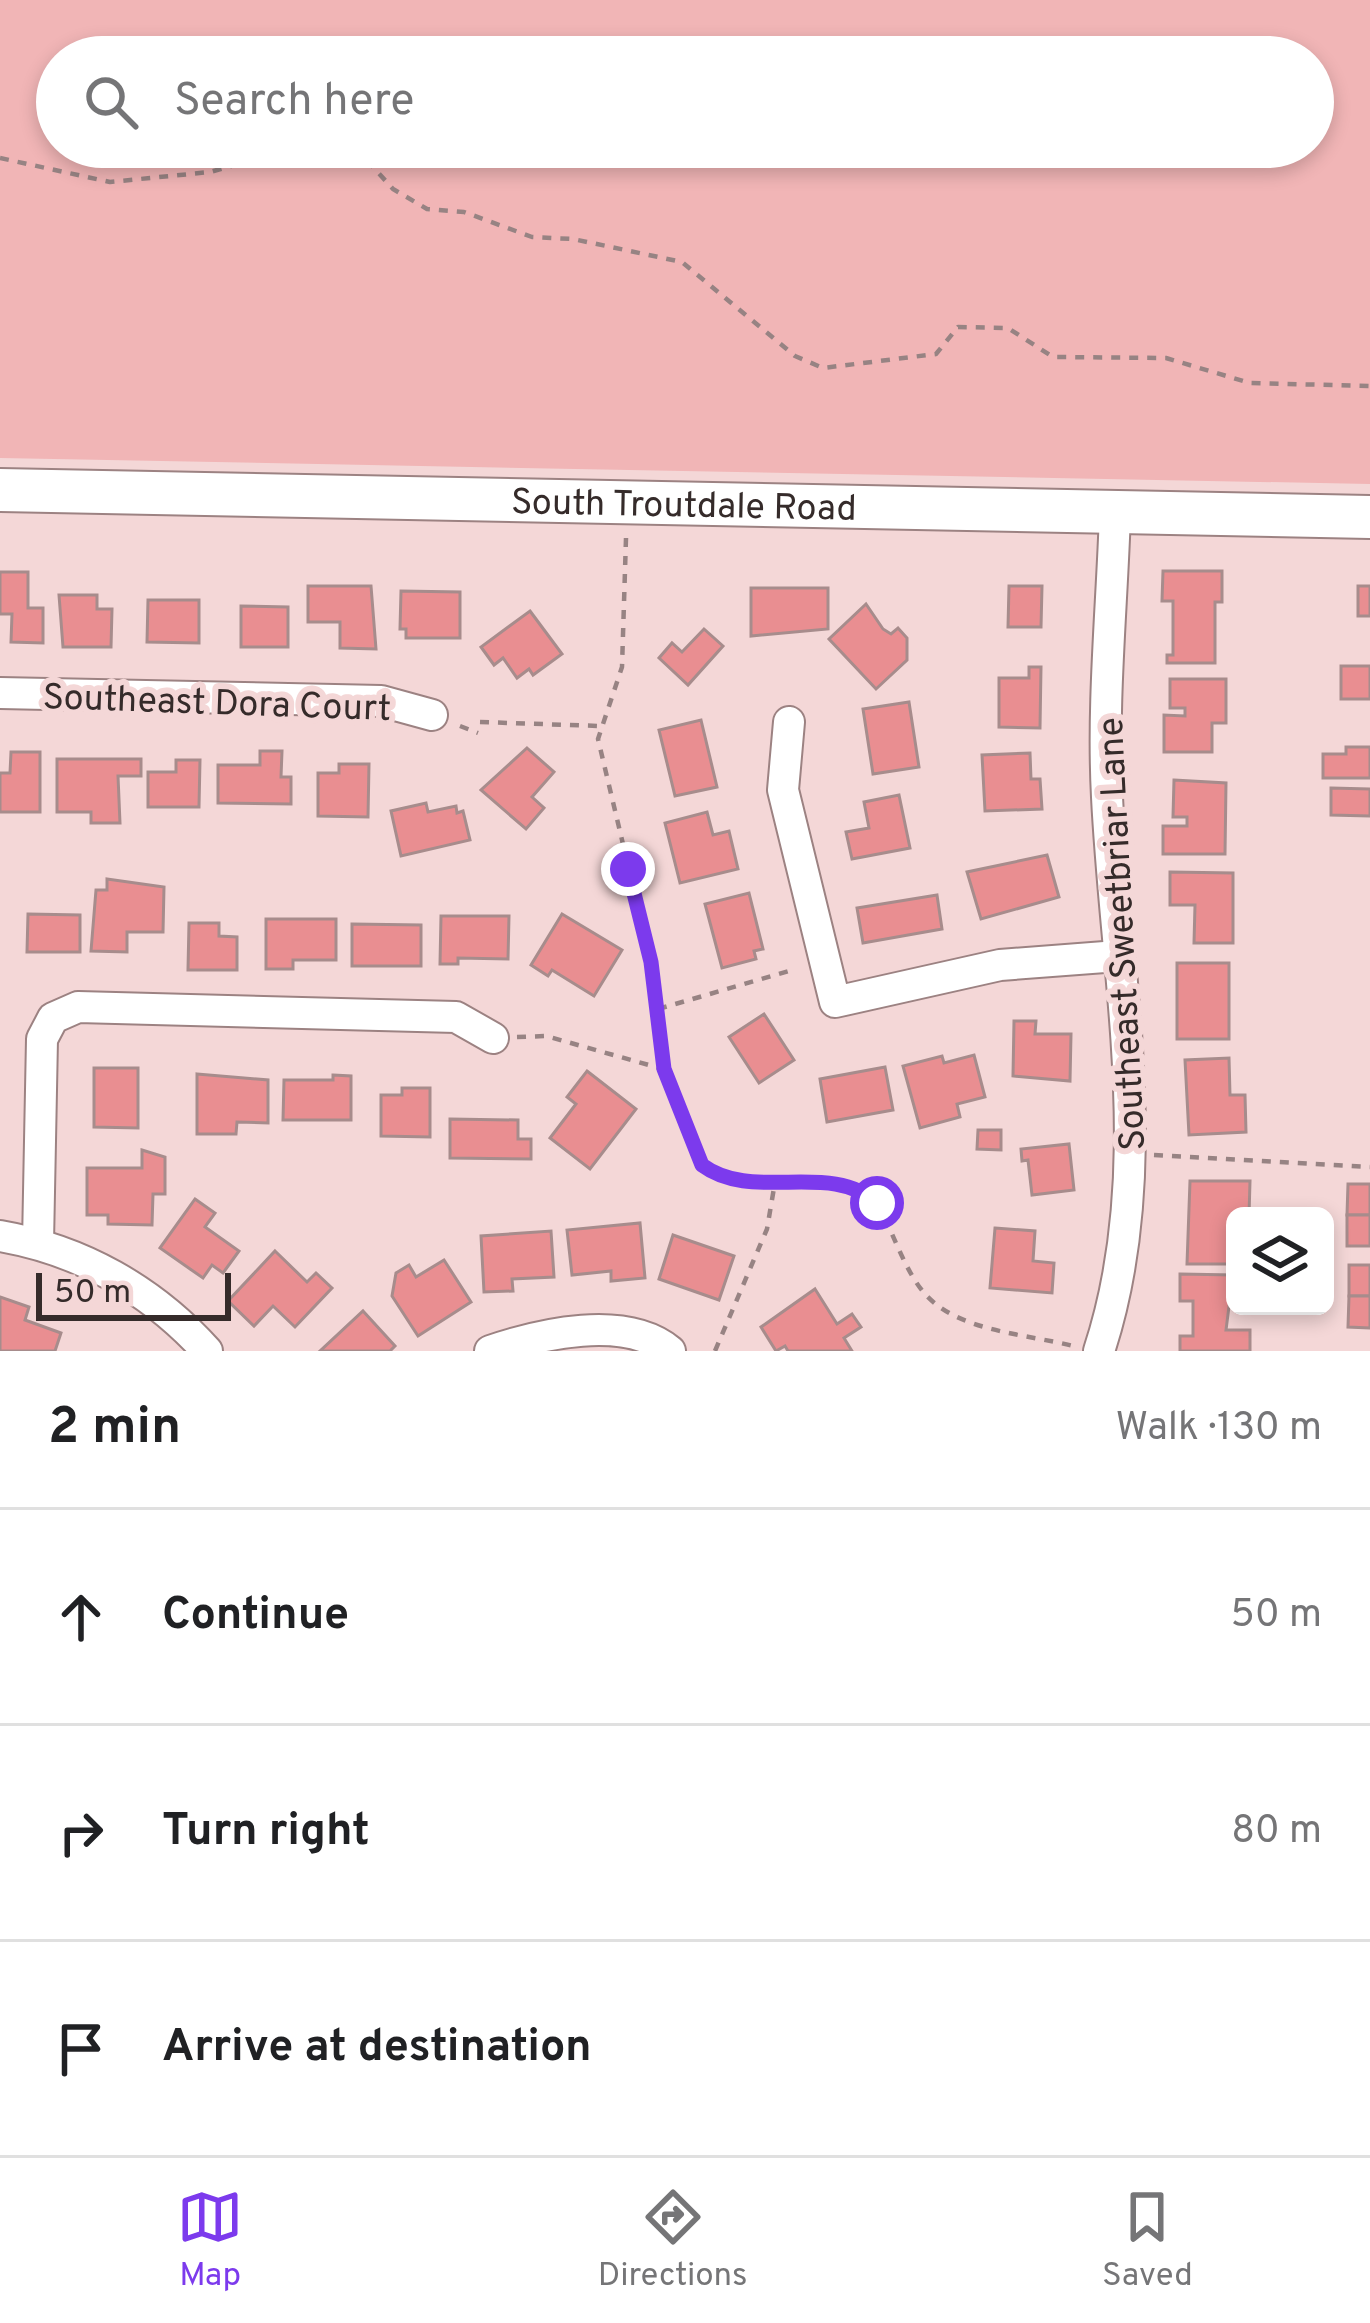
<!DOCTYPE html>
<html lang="en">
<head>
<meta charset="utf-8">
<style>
	:root { --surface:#fff; --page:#f6f6f6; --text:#202124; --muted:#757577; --line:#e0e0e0; --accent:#7c3aed }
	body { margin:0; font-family:Overpass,sans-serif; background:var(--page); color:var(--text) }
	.controls { position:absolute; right:36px; bottom:36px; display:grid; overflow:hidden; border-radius:18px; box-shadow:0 6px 18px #0003 }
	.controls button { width:108px; height:108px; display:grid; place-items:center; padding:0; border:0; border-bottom:3px solid var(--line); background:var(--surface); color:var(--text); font:60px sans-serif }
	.scale { position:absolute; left:36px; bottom:30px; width:195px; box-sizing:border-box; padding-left:12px; border:6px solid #352b2a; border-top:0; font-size:33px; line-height:42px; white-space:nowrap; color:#352b2a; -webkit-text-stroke:9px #f4d7d7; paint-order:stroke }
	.stop { position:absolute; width:36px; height:36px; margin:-27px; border:9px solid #7c3aed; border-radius:50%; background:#fff }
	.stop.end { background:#7c3aed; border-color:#fff; box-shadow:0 3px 12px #0008 }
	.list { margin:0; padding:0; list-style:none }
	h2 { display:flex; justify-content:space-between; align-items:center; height:156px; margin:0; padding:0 48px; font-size:51px }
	h2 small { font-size:39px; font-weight:400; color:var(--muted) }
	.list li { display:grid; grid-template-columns:78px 1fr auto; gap:36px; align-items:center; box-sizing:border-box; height:216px; padding:0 48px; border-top:3px solid var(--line) }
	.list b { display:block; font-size:45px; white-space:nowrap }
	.list em { font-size:39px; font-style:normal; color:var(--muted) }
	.icon { flex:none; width:66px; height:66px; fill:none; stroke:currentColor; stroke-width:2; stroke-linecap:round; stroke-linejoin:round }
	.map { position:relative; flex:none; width:1370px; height:1351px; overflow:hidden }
	.search { position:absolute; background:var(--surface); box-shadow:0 6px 18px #0003; left:36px; right:36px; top:36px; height:132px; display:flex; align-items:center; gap:30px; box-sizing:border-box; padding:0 42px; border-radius:66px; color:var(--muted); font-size:45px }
	.sheet { height:804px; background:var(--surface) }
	nav { display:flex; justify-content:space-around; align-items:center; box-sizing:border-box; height:168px; border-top:3px solid var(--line); background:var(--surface); font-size:33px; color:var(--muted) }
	nav a { display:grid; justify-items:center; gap:6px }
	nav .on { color:var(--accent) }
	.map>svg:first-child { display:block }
</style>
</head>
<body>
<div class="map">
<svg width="1370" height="1351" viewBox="0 0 1370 1351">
	<rect width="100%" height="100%" fill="#f4d7d7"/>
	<path fill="#f1b5b6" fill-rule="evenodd" d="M 0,0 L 1370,0 L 1370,484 L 0,458 ZM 57,57 L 1313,57 L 1313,147 L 57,147 Z"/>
	<g fill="#e98e91" stroke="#a78c8c" stroke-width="3">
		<path d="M 1163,571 L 1222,571 L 1222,602 L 1215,602 L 1215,663 L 1167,663 L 1167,655 L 1173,655 L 1173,601 L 1162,601 Z"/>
		<path d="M 0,572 L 28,572 L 28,608 L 43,608 L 43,643 L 11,642 L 12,614 L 0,614 Z"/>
		<path d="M 308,586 L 371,586 L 376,649 L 340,648 L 340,622 L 308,622 Z"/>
		<path d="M 1009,586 L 1042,586 L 1041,627 L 1008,627 Z"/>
		<rect x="1358" y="586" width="12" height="30"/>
		<path d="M 751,588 L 828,588 L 828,629 L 751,636 Z"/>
		<path d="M 401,591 L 460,592 L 460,638 L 406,638 L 406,629 L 400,629 Z"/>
		<path d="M 59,595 L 97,595 L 97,609 L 112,609 L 111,647 L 63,647 Z"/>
		<path d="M 148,600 L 199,600 L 199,643 L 147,642 Z"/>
		<path d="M 866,604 L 883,629 L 891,634 L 898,628 L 907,638 L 907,660 L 876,689 L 829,639 Z"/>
		<path d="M 241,606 L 288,607 L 288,647 L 241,647 Z"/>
		<path d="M 530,611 L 562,654 L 533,675 L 529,669 L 517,678 L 503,658 L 494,665 L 481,647 Z"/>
		<path d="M 704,629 L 723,646 L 688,685 L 659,658 L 672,643 L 682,652 Z"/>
		<rect x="1341" y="666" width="29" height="33"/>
		<path d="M 1029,667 L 1041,667 L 1040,728 L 999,727 L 999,678 L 1029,678 Z"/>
		<path d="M 1170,679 L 1226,679 L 1226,723 L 1212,723 L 1212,752 L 1164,752 L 1164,715 L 1185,716 L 1185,708 L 1170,708 Z"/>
		<path d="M 909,702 L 919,767 L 873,774 L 863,709 Z"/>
		<path d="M 701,720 L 717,787 L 675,796 L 659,730 Z"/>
		<path d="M 1346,747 L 1370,747 L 1370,778 L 1323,778 L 1323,754 L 1346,754 Z"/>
		<path d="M 527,748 L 554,772 L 532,797 L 544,808 L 526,829 L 481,790 Z"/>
		<path d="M 260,751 L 282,751 L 281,777 L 291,777 L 291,804 L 218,803 L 218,765 L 260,765 Z"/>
		<path d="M 11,752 L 40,752 L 40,812 L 0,812 L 0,773 L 10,773 Z"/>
		<path d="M 1030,753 L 1031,779 L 1040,779 L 1042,809 L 985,811 L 982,755 Z"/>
		<path d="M 57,759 L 141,759 L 141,776 L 118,776 L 120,823 L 91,823 L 91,812 L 57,812 Z"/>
		<path d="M 176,760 L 200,760 L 199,807 L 148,807 L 148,772 L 176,772 Z"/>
		<path d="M 339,764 L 369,764 L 368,817 L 318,816 L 318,773 L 339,773 Z"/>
		<path d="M 1174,780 L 1226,783 L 1225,854 L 1163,854 L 1163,826 L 1187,826 L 1187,817 L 1173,817 Z"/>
		<path d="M 1331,788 L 1370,789 L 1370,816 L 1331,815 Z"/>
		<path d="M 899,795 L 910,848 L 852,859 L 846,832 L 869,828 L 864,802 Z"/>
		<path d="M 426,803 L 428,812 L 456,806 L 457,813 L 463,811 L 470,840 L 401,856 L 391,811 Z"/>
		<path d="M 707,812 L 713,835 L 729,831 L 738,869 L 680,883 L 665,823 Z"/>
		<path d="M 1047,855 L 1059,897 L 981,919 L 967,872 Z"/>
		<path d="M 1170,872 L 1233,873 L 1233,943 L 1194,943 L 1195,905 L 1170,905 Z"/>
		<path d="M 107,879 L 164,887 L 163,932 L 127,932 L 127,952 L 91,951 L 96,890 L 107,890 Z"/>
		<path d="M 749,893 L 763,949 L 754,951 L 756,959 L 722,968 L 705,904 Z"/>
		<path d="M 937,895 L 942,929 L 863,943 L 857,908 Z"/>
		<path d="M 28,914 L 80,915 L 80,952 L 27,952 Z"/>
		<path d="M 562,914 L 622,950 L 594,996 L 552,970 L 548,976 L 531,965 Z"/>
		<path d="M 441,916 L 509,916 L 508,959 L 458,958 L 458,964 L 440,964 Z"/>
		<path d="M 266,919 L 336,919 L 336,960 L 293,960 L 293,969 L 266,969 Z"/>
		<path d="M 189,923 L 219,923 L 219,936 L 237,937 L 237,970 L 188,970 Z"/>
		<path d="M 352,924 L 421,925 L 421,966 L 352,966 Z"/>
		<rect x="1177" y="963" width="52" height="76"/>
		<path d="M 764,1014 L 794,1060 L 759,1083 L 729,1037 Z"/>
		<path d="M 1014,1021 L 1036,1021 L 1035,1034 L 1071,1034 L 1070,1081 L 1013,1076 Z"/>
		<path d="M 974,1055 L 985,1097 L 957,1104 L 960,1117 L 920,1128 L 903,1066 L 942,1056 L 944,1063 Z"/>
		<path d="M 1229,1058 L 1230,1095 L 1245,1095 L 1246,1132 L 1189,1135 L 1185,1060 Z"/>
		<path d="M 885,1067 L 893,1110 L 827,1122 L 820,1079 Z"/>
		<path d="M 94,1068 L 138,1068 L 138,1128 L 94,1127 Z"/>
		<path d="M 587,1071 L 636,1109 L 590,1169 L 550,1138 L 576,1104 L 567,1097 Z"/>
		<path d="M 197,1074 L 268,1080 L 268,1123 L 237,1122 L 236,1134 L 197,1134 Z"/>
		<path d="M 333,1075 L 351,1076 L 351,1120 L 283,1120 L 284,1080 L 333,1080 Z"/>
		<path d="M 402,1088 L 430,1088 L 430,1137 L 381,1136 L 381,1095 L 402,1095 Z"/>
		<path d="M 450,1119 L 518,1120 L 518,1139 L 531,1139 L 531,1159 L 450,1158 Z"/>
		<path d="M 978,1130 L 1001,1130 L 1001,1150 L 977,1149 Z"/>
		<path d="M 1069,1144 L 1074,1190 L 1032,1195 L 1028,1160 L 1022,1161 L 1021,1149 Z"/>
		<path d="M 142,1150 L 165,1157 L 165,1194 L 153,1194 L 152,1225 L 108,1224 L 108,1215 L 87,1215 L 87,1168 L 142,1168 Z"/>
		<path d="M 1190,1181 L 1250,1181 L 1249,1216 L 1235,1216 L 1235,1264 L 1187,1264 Z"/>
		<path d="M 1348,1184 L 1370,1184 L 1370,1215 L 1347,1215 Z"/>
		<path d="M 195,1199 L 215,1213 L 205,1227 L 239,1251 L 223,1273 L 212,1265 L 203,1278 L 160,1248 Z"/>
		<rect x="1347" y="1215" width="23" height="31"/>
		<path d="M 640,1223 L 645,1278 L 611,1281 L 611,1271 L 572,1275 L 567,1230 Z"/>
		<path d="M 995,1228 L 1035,1231 L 1033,1261 L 1054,1263 L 1052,1293 L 990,1288 Z"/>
		<path d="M 551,1231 L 554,1277 L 512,1279 L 513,1291 L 484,1292 L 481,1236 Z"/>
		<path d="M 673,1235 L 734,1256 L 719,1300 L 659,1279 Z"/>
		<path d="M 275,1251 L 307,1282 L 316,1273 L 332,1288 L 295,1327 L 273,1306 L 254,1326 L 228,1301 Z"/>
		<path d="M 444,1260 L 471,1302 L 418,1336 L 392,1296 L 396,1273 L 409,1265 L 416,1277 Z"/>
		<rect x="1349" y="1265" width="21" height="31"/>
		<path d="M 1180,1274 L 1233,1275 L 1226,1330 L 1250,1330 L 1250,1351 L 1180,1351 L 1180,1336 L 1193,1336 L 1193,1301 L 1180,1301 Z"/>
		<path d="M 815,1289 L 837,1324 L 852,1314 L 861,1327 L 844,1338 L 852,1351 L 788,1351 L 785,1346 L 776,1351 L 761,1327 Z"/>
		<path d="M 1349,1296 L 1370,1296 L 1370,1328 L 1348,1327 Z"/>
		<path d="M 0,1297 L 29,1307 L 25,1320 L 61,1333 L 55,1351 L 0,1351 Z"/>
		<path d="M 363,1311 L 395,1346 L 390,1351 L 320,1351 Z"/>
	</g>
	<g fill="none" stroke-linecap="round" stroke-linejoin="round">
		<g stroke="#9c8282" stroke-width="34">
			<g id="minor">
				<path d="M 0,693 L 381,701 L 432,715"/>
				<path d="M 789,722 L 783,790 L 835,1002 L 1000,965 L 1118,956"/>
				<path d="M 0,1236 C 81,1250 152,1290 207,1351"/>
				<path d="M 38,1243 L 42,1039 L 53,1018 L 78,1007 L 456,1017 L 493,1038"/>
				<path d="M 490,1351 C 540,1334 625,1314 670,1351"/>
				<path d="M 1099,1351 C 1158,1172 1116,981 1107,797 C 1102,703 1112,606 1115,513"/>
			</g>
		</g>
		<g stroke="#9c8282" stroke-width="46">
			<g id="secondary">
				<path id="s1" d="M 0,490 L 1370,517"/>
			</g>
		</g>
		<g stroke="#978383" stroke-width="4.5" stroke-dasharray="9 9" stroke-linecap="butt">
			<path d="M 355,147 L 393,189 L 427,209 L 464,212 L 532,237 L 573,239 L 682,262 L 795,356 L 823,368 L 936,354 L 958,327 L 1008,328 L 1053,357 L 1166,358 L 1250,383 L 1370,386"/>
			<path d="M 0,158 L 110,182 L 210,172 L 299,147"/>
			<path d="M 626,538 L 622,667 L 598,739 L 651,962 L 664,1069 L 702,1165 C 752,1204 830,1159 877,1203 C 893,1231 904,1270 925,1294 C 959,1332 1027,1334 1073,1346"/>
			<path d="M 480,722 L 600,726"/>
			<path d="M 460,726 L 478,733"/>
			<path d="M 658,1009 L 796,969"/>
			<path d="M 517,1037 L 546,1036 L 663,1069"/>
			<path d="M 1154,1155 L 1370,1167"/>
			<path d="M 715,1351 L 767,1229 L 775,1182"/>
		</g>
		<use href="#minor" stroke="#fff" stroke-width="30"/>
		<use href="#secondary" stroke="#fff" stroke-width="42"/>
	</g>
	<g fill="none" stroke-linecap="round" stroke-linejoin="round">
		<path stroke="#7c3aed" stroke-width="15" d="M 628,869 L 651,962 L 664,1069 L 702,1165 C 753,1203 830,1160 877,1203"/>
	</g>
	<g text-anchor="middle" stroke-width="12" stroke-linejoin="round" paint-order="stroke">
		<g font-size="36" fill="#352b2a" stroke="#f4d7d7">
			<text dy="13" stroke="none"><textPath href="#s1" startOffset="684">South Troutdale Road</textPath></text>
			<text transform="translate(217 701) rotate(2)" y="13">Southeast Dora Court</text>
			<text transform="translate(1120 934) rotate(-93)" y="13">Southeast Sweetbriar Lane</text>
		</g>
	</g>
</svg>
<div class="controls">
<button><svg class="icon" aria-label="layers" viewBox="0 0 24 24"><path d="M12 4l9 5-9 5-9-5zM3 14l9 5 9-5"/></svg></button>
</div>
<div class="scale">50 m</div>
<div class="stop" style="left:877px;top:1203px"></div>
<div class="stop end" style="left:628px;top:869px"></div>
<div class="search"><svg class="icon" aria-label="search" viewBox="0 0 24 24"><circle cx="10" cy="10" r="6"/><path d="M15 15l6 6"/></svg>Search here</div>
</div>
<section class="sheet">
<h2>2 min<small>Walk · 130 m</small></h2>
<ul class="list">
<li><svg class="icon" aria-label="ahead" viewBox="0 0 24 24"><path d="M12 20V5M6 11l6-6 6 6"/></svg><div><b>Continue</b></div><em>50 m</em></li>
<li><svg class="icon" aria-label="right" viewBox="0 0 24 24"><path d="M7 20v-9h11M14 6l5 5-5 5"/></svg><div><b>Turn right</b></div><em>80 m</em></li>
<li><svg class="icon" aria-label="arrive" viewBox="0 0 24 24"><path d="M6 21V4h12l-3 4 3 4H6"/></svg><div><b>Arrive at destination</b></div></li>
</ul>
</section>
<nav>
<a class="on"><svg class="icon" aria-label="map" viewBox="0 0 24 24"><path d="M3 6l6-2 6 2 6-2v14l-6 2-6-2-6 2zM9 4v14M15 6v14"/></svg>Map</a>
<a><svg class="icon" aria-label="directions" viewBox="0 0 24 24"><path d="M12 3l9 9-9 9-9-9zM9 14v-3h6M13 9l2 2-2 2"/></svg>Directions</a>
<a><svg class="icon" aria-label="saved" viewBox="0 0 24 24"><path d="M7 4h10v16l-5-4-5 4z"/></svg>Saved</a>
</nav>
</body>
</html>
